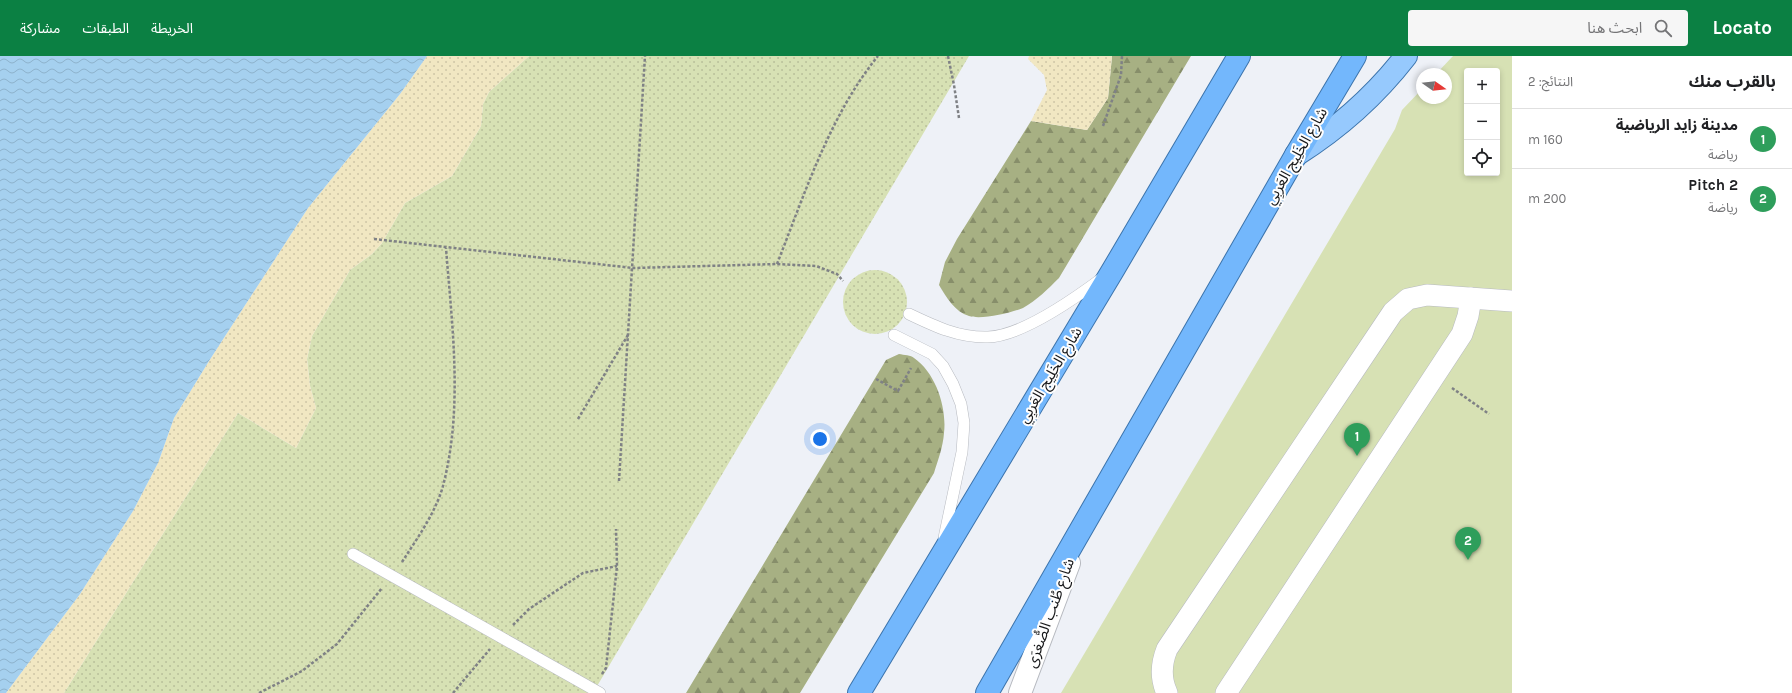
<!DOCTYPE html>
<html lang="ar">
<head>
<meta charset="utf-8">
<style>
	:root { --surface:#fff; --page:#f6f6f6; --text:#202124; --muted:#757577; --line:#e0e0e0; --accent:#0b8043 }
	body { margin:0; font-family:Karla,"Noto Sans Arabic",sans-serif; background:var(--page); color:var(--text); direction:rtl }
	.controls { position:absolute; right:12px; top:12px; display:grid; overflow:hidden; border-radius:4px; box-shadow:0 2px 6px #0003 }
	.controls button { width:36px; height:36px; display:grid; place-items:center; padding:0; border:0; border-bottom:1px solid var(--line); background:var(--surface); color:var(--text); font:20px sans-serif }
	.compass { position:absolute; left:1416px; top:12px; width:36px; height:36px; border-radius:50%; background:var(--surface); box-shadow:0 2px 6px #0003; rotate:104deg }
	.you { position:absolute; left:820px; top:383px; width:14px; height:14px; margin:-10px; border:3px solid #fff; border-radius:50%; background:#1a73e8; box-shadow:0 0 0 6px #1a73e833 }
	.badge { display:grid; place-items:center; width:26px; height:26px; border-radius:50%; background:var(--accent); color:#fff; font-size:13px; font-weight:700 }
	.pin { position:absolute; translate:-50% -33px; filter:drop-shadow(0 1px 2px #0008) }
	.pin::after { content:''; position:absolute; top:21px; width:14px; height:12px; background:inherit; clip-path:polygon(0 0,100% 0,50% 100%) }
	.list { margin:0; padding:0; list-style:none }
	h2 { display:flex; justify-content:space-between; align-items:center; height:52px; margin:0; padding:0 16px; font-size:17px }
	h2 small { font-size:13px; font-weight:400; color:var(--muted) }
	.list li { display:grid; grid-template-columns:26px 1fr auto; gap:12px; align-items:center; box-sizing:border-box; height:60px; padding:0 16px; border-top:1px solid var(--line) }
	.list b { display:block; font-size:15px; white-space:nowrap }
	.list p { margin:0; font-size:13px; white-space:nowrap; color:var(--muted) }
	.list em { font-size:13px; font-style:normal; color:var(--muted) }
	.icon { flex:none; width:22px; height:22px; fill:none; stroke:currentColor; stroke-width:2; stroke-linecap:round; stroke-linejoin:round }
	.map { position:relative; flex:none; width:1512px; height:637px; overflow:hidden; direction:ltr }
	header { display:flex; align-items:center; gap:24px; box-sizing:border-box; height:56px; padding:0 20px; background:var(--accent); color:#fff }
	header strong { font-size:19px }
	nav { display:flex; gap:22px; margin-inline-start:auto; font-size:14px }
	.search { width:280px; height:36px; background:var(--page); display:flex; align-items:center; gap:10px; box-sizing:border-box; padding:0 14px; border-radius:4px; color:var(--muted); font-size:15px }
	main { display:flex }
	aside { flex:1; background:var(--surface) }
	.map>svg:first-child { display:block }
</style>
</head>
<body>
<header>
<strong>Locato</strong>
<div class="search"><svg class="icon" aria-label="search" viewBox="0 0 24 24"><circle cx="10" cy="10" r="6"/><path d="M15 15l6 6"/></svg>ابحث هنا</div>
<nav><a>الخريطة</a><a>الطبقات</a><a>مشاركة</a></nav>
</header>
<main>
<aside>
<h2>بالقرب منك<small>النتائج: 2</small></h2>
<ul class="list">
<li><span class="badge" style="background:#2e9e5b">1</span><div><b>مدينة زايد الرياضية</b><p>رياضة</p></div><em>160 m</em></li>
<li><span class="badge" style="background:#2e9e5b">2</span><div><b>Pitch 2</b><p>رياضة</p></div><em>200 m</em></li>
</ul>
</aside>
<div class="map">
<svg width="1512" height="637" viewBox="0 0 1512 637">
	<defs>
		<pattern id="grass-dots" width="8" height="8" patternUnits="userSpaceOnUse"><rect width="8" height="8" fill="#d7e1b4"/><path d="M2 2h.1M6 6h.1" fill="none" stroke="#b8c09a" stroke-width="1.8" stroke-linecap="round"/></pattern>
		<pattern id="forest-firs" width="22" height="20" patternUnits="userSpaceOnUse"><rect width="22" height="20" fill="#a7b083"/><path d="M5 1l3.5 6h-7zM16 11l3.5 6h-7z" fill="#878e6a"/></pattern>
		<pattern id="sand-dots" width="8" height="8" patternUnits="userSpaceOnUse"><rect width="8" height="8" fill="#f1e7c2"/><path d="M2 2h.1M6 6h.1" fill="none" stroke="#cec5a6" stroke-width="1.8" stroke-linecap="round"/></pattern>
		<pattern id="water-waves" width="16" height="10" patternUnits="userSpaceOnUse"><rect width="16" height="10" fill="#a5d0ef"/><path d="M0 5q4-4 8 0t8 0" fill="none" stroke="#8db2cc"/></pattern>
	</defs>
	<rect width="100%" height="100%" fill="#eef1f7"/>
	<g fill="url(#grass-dots)">
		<path d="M 529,0 L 969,0 L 593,637 L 64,637 L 238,357 L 296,392 L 316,352 L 310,330 L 307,303 L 312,280 L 350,214 L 372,198 L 382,187 L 405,147 L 452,120 L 481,70 L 483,48 L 489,36 Z"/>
		<circle cx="875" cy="246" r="32"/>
	</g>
	<g fill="url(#forest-firs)">
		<path d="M 1112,0 L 1191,0 L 1059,222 C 1049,232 1036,245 1023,252 C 1011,257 981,264 969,260 C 955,256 946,241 939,229 L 945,206 L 957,183 L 1031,65 L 1087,74 L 1108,42 Z"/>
		<path d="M 899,298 C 904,299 911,299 914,302 C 936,317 947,352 944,377 C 943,391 938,404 934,417 L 800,637 L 686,637 L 886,304 Z"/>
	</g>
	<g fill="url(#sand-dots)">
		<path d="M 427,0 L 529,0 L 489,36 L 483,48 L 481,70 L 452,120 L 405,147 L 382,187 L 372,198 L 350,214 L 312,280 L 307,303 L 310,330 L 316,352 L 296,392 L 238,357 L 64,637 L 6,637 L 80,538 L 133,455 L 158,407 L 174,362 L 209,305 L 308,152 L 400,38 Z"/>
		<path d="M 1029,0 L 1112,0 L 1108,42 L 1087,74 L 1031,65 L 1047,34 L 1044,19 L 1028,3 Z"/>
	</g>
	<path fill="#d7e1b4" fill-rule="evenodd" d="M 1453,0 L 1512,0 L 1512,637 L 1061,637 L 1395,73 L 1402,54 L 1422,33 L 1422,42 L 1446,42 L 1446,18 L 1436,18 ZM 1467,15 L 1497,15 L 1497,117 L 1467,117 Z"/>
	<path fill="url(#water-waves)" d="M 0,0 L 427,0 L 400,38 L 308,152 L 209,305 L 174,362 L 158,407 L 133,455 L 80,538 L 6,637 L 0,637 Z"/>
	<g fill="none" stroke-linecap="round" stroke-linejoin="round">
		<g stroke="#b7bac0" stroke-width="12">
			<g id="service">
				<path d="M 909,258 C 934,270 959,282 988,281 C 1022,280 1074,243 1101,223"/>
				<path d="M 894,279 L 932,298 L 943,310 L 953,328 L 961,348 L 964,367 L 962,396 L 944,482"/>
				<path d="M 353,498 L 600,637"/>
			</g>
		</g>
		<g stroke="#b7bac0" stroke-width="22">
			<g id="minor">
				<path d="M 1167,637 C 1160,622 1161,608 1167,593 L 1393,256 L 1408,243 L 1427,239 L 1512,245"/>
				<path d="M 1226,637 L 1462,278 L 1468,260 L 1471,242"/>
			</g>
		</g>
		<g stroke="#b7bac0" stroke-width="24">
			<path id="tertiary" d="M 1020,637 L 1069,507"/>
		</g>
		<g stroke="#3c74ac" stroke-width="24">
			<path id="primary" d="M 1296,99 C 1339,72 1375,40 1406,0"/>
		</g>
		<g stroke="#3c74ac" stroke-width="24">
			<g id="trunk">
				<path d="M 859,637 L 1113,214 L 1239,0"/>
				<path d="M 987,637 L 1296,99 L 1355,0"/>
			</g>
		</g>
		<g stroke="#7f8185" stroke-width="2.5" stroke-dasharray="3 2" stroke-linecap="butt">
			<path d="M 948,0 L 954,29 L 959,62"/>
			<path d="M 1103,70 L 1121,19 L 1122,0"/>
			<path d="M 374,183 L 633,212 L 777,208 L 816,210 L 837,218 L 843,225"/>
			<path d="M 777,208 C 805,137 830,59 878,0"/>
			<path d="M 876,323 L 898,335 L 911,312"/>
			<path d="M 1452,332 L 1489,358"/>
			<path d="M 578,363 L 628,279"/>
			<path d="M 619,425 L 645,0"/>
			<path d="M 402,506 C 418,481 437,455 444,426 C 463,349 452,270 446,192"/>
			<path d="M 513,569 L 529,553 L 583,517 L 617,510"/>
			<path d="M 602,618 L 606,612 L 617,510 L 616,473"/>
			<path d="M 259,637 L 302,615 L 337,588 L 382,532"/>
			<path d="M 453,637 L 490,593"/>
		</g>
		<use href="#service" stroke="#fff" stroke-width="11"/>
		<use href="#minor" stroke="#fff" stroke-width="21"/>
		<use href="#tertiary" stroke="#fff" stroke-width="22"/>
		<use href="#primary" stroke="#96c9fd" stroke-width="22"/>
		<use href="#trunk" stroke="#73b7fc" stroke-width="22"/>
	</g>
	<g text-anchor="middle" stroke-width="4" stroke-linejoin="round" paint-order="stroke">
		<g font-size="15" fill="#17181a" stroke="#fefefe">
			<text transform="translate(1296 100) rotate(-60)" y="5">شارع الخَلِيج العَربِي</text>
			<text transform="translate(1050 319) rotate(-59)" y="5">شارع الخَلِيج العَربِي</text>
			<text transform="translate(1050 557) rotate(-70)" y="5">شارع طُنب الصُّغرَى</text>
		</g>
	</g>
</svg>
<div class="controls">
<button>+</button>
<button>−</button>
<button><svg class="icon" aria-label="locate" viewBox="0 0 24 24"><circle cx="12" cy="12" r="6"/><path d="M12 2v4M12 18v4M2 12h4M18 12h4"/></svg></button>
</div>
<svg class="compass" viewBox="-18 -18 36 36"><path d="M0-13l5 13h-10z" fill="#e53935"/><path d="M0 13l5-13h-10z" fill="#757577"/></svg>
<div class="you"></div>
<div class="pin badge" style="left:1357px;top:400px;background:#2e9e5b">1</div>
<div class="pin badge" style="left:1468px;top:504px;background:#2e9e5b">2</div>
</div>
</main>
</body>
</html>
